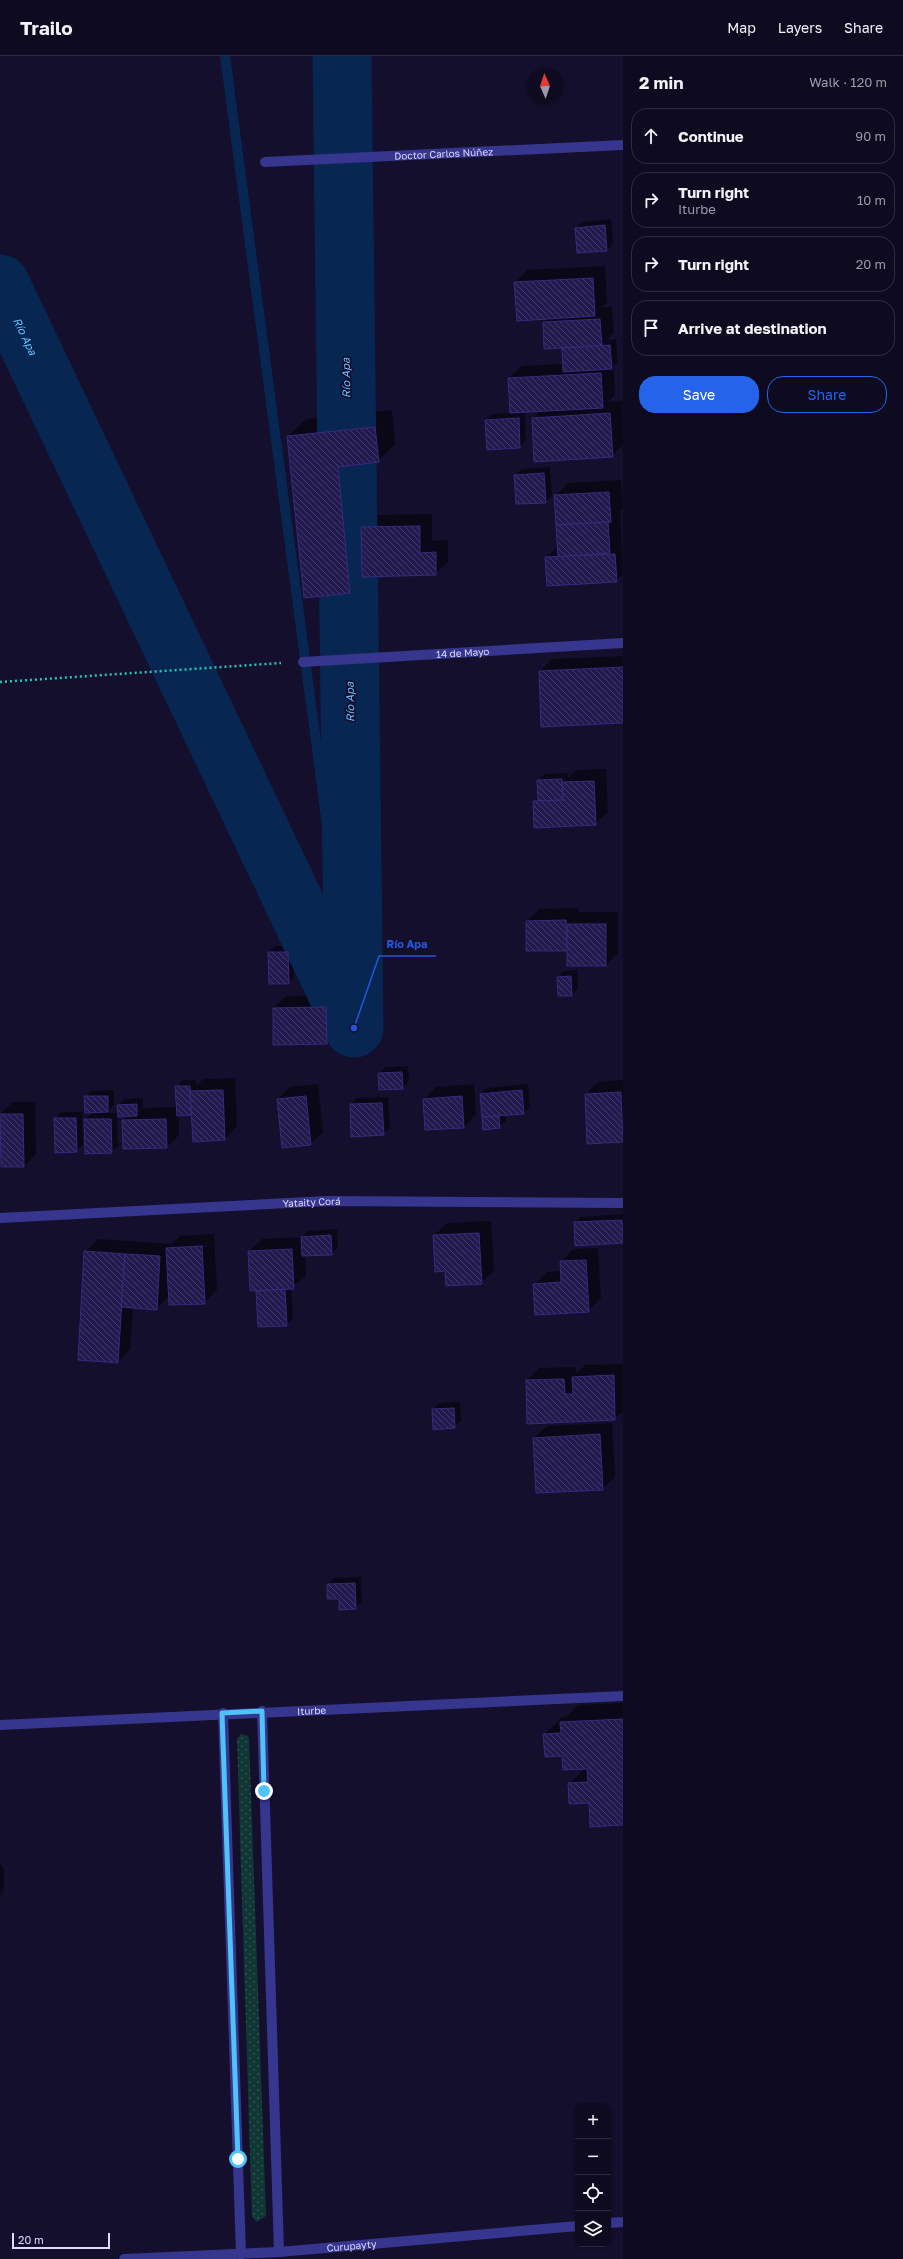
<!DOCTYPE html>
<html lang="en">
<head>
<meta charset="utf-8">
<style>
	:root { --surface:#0e0b21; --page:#17142a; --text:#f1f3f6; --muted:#9b9ba5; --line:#2e2b3f; --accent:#2563eb }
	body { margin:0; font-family:"Golos Text",sans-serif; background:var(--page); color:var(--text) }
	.controls { position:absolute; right:12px; bottom:12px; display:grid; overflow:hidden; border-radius:8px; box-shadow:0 1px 3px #0004 }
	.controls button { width:36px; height:36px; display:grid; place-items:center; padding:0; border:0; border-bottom:1px solid var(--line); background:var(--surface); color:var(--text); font:20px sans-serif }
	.compass { position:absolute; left:527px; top:12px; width:36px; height:36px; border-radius:50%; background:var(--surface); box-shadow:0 1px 3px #0004; rotate:357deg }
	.scale { position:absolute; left:12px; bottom:10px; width:98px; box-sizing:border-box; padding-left:4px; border:2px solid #dddaff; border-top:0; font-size:11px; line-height:14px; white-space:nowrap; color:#dddaff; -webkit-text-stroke:3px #130f2c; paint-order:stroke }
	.stop { position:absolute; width:12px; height:12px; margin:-9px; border:3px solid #4fc3f7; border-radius:50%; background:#fff }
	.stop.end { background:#4fc3f7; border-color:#fff; box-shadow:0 1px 4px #0008 }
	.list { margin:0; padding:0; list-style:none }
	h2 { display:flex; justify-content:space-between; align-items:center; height:52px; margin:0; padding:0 16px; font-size:17px }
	h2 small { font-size:13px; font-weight:400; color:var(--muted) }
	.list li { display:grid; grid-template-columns:26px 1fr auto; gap:12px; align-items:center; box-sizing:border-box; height:56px; margin:0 8px 8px; padding:0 8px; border:1px solid var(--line); border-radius:16px }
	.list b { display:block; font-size:15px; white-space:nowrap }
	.list p { margin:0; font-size:13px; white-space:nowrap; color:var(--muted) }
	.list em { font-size:13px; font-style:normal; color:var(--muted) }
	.actions { display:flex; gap:8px; padding:12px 16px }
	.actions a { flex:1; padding:9px 0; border:1px solid var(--accent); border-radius:16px; text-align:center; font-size:14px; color:var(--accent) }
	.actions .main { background:var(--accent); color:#fff }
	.icon { flex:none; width:22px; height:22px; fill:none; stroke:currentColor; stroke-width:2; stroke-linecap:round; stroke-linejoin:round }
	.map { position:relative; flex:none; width:623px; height:2203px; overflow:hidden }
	header { display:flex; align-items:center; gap:24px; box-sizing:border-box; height:56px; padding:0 20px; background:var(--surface); border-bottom:1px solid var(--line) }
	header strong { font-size:19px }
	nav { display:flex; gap:22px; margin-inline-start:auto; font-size:14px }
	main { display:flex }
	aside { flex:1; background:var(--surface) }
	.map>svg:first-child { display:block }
</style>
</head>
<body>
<header>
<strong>Trailo</strong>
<nav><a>Map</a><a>Layers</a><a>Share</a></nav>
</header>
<main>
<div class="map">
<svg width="623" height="2203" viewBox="0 0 623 2203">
	<defs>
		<pattern id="grass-dots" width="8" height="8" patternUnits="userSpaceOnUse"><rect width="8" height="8" fill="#113734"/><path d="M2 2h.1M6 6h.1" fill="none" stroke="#335352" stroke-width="1.8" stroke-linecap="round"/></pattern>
		<pattern id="building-back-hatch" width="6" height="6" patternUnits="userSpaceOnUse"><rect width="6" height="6" fill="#22194f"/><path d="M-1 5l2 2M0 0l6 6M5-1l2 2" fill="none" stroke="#423a69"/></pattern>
	</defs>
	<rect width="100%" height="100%" fill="#130f2c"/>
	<path fill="url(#grass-dots)" d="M 241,1678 L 248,1680 L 249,1683 L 266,2160 L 257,2166 L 252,2161 L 237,1683 Z"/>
	<g fill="#0007" fill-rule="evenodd">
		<path d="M 611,163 L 613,187 L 607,194 L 578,196 L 576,172 L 583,166 Z"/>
		<path d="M 605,210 L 607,247 L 602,251 L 612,251 L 614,276 L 607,284 L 616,283 L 618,306 L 613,310 L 615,339 L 608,346 L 622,345 L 623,389 L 612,400 L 533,362 L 540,355 L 525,356 L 526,384 L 520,391 L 486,364 L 492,358 L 511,357 L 509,322 L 522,310 L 564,308 L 563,291 L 544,266 L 548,262 L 515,227 L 527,214 Z"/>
		<path d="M 392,354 L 395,388 L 378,405 L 356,408 L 362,471 L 375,459 L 432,458 L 432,485 L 448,484 L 448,506 L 435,518 L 367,520 L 350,536 L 305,541 L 288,380 L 306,363 Z"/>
		<path d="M 550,411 L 552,439 L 546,446 L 516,419 L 522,413 Z"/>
		<path d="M 621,424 L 623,452 L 620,455 L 623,518 L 616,525 L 546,502 L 558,490 L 555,440 L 568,427 Z"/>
		<path d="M 623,600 L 623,666 L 540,615 L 552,603 Z"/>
		<path d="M 606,713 L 608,756 L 595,768 L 534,746 L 539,740 L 538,725 L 544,718 L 568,717 L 568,722 L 576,714 Z"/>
		<path d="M 578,852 L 579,856 L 618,856 L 618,897 L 606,909 L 568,894 L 527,894 L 527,865 L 540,853 Z"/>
		<path d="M 275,890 L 294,890 L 294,921 L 288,927 L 269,896 Z"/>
		<path d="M 577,914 L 578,932 L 572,939 L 558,921 L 564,915 Z"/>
		<path d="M 338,939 L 339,975 L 326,987 L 274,952 L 286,940 Z"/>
		<path d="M 408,1010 L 409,1025 L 402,1032 L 379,1017 L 385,1011 Z"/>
		<path d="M 235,1022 L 237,1070 L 225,1083 L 193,1084 L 192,1058 L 179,1059 L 179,1079 L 167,1091 L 123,1065 L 129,1059 L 117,1060 L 118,1090 L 111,1096 L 85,1063 L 93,1056 L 85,1041 L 92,1035 L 114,1034 L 114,1049 L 106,1057 L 119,1057 L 118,1049 L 125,1043 L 143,1042 L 143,1052 L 178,1051 L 176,1031 L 183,1024 L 196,1024 L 196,1031 L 203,1023 Z"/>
		<path d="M 623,1024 L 623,1085 L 586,1038 L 598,1026 Z"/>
		<path d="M 318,1028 L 323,1076 L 310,1088 L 278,1043 L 290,1031 Z"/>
		<path d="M 474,1028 L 476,1058 L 464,1071 L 424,1043 L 436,1031 Z"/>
		<path d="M 528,1028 L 530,1051 L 524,1057 L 505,1058 L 506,1065 L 499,1071 L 484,1073 L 481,1038 L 487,1032 Z"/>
		<path d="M 388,1041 L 390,1072 L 383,1078 L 351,1049 L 357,1042 Z"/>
		<path d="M 13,1046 L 35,1046 L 36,1098 L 24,1110 L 0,1058 Z"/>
		<path d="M 61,1056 L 82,1056 L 83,1089 L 76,1095 L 55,1063 Z"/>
		<path d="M 623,1158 L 622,1186 L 575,1167 L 581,1161 Z"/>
		<path d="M 491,1165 L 494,1215 L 481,1227 L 446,1214 L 434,1180 L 447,1167 Z"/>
		<path d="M 337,1173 L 338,1192 L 331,1198 L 305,1199 L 306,1220 L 291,1232 L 293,1263 L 287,1269 L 259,1270 L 257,1234 L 249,1195 L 262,1183 L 302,1181 L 308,1175 Z"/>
		<path d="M 214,1178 L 217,1234 L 204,1247 L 170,1239 L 156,1253 L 133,1251 L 130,1293 L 118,1306 L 85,1196 L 98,1183 L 172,1188 L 180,1180 ZM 207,1189 L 207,1191 L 179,1193 L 179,1191 Z"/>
		<path d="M 598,1192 L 601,1242 L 588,1255 L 535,1228 L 547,1216 L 561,1215 L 561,1206 L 573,1193 Z"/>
		<path d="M 623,1308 L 623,1355 L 614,1363 L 527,1324 L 539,1312 L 576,1311 L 576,1318 L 585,1309 Z"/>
		<path d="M 460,1346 L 461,1365 L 454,1371 L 433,1353 L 439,1347 Z"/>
		<path d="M 612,1367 L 615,1421 L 603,1433 L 534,1382 L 547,1370 Z"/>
		<path d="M 361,1521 L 362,1546 L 355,1552 L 328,1528 L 334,1522 Z"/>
		<path d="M 623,1647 L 623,1768 L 590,1746 L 569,1728 L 585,1712 L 563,1699 L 544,1679 L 562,1661 L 566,1661 L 578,1649 Z"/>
		<path d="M 0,1808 L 4,1813 L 4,1832 L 0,1839 Z"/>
	</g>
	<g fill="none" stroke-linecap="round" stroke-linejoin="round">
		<path stroke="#082652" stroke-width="10" d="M 225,0 L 354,972"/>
		<path stroke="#082652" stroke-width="59" id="s1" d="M 0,228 L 354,972 L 342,0"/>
	</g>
	<g fill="url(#building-back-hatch)" stroke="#37297d">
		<path d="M 605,169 L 607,195 L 577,197 L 575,172 Z"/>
		<path d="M 593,222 L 595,260 L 517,265 L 514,226 Z"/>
		<path d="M 600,263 L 602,290 L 544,293 L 543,266 Z"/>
		<path d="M 610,289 L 612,313 L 563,316 L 562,292 Z"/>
		<path d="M 601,317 L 603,352 L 510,357 L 508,322 Z"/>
		<path d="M 610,357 L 613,401 L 534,406 L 532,362 Z"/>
		<path d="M 519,362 L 520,392 L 487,394 L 485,364 Z"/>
		<path d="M 375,371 L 379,406 L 338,411 L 350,537 L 304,542 L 287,380 Z"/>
		<path d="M 544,417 L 546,447 L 516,448 L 514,419 Z"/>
		<path d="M 609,436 L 611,466 L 556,469 L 554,439 Z"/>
		<path d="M 608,466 L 610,497 L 558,501 L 556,469 Z"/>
		<path d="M 420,470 L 420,497 L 436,496 L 436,519 L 362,521 L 361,471 Z"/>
		<path d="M 615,498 L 617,526 L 547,530 L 545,501 Z"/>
		<path d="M 623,611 L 623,667 L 541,671 L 539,615 Z"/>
		<path d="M 562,723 L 563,744 L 538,745 L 537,724 Z"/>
		<path d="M 594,725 L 596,769 L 534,772 L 533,745 L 563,744 L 562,726 Z"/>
		<path d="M 566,864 L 567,895 L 526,895 L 526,865 Z"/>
		<rect x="567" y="868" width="39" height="42"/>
		<path d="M 268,896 L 288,896 L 289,928 L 269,928 Z"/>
		<path d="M 571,920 L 572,940 L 558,940 L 557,921 Z"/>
		<path d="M 326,951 L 327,988 L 273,989 L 273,952 Z"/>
		<path d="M 402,1016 L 403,1033 L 379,1034 L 378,1017 Z"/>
		<path d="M 175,1030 L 190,1030 L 191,1059 L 177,1060 Z"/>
		<path d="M 223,1034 L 225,1084 L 193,1086 L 190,1035 Z"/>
		<path d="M 522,1034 L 524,1058 L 482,1061 L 480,1038 Z"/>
		<path d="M 621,1036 L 623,1086 L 587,1088 L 585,1038 Z"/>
		<path d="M 84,1040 L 108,1040 L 108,1056 L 85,1057 Z"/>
		<path d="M 306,1040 L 311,1089 L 282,1092 L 277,1043 Z"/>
		<path d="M 462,1040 L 464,1072 L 425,1074 L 423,1043 Z"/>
		<path d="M 382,1047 L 384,1079 L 351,1081 L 350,1048 Z"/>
		<path d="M 137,1048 L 137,1060 L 118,1061 L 117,1049 Z"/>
		<path d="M 0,1058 L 23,1058 L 24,1111 L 1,1111 Z"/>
		<path d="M 499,1060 L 500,1072 L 483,1074 L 482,1061 Z"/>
		<path d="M 54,1062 L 76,1062 L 77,1096 L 55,1097 Z"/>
		<path d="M 84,1063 L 111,1063 L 112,1097 L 85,1098 Z"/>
		<path d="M 166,1063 L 167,1092 L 123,1093 L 122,1064 Z"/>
		<path d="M 622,1164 L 623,1187 L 575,1190 L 574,1166 Z"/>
		<path d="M 479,1177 L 482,1228 L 446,1230 L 445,1215 L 435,1216 L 433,1179 Z"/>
		<path d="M 331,1179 L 332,1199 L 302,1200 L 301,1181 Z"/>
		<path d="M 202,1190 L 205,1248 L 169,1249 L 166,1192 Z"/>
		<path d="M 292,1193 L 294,1233 L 250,1235 L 248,1195 Z"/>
		<path d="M 84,1195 L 125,1198 L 118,1307 L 78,1304 Z"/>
		<path d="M 125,1198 L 160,1200 L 157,1254 L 121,1251 Z"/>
		<path d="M 586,1204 L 589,1256 L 535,1259 L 533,1228 L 561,1226 L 560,1205 Z"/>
		<path d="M 285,1233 L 287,1270 L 258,1271 L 256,1235 Z"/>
		<path d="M 614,1319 L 615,1364 L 527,1368 L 526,1324 L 564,1323 L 565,1338 L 573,1338 L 572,1321 Z"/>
		<path d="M 454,1352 L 455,1372 L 433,1374 L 432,1353 Z"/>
		<path d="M 600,1378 L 603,1434 L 536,1437 L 533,1382 Z"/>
		<path d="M 355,1527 L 356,1553 L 339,1554 L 339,1543 L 327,1543 L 327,1528 Z"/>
		<path d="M 623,1663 L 623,1769 L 590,1771 L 589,1747 L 569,1748 L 568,1727 L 588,1726 L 587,1713 L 563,1714 L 562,1700 L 545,1701 L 543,1678 L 561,1677 L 560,1666 Z"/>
	</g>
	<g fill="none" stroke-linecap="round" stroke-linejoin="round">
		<path stroke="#26c7b8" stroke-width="2.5" stroke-dasharray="2 3" stroke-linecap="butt" d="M 0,626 L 281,607"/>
		<g stroke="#36368f" stroke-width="10">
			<path id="s2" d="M 265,106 L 623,89"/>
			<path id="s3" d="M 303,606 L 623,587"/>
			<path id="s4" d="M 0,1162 L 327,1145 L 623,1147"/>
			<path d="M 262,1655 L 279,2196"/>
			<path d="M 223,1657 L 241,2198"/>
			<path id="s5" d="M 0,1669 L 623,1640"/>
			<path d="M 608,2167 L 623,2166"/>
			<path id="s6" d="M 124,2203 L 279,2196 L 578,2170"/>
		</g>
	</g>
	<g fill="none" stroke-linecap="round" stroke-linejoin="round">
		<path stroke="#4fc3f7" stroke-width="5" d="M 238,2103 L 222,1657 L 262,1655 L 264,1735"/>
	</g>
	<g text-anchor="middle" stroke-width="3.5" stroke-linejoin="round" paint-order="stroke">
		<g font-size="10" fill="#dddaff" stroke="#130f2c">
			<text dy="4" stroke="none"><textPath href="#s2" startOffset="179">Doctor Carlos Núñez</textPath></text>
			<text dy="4" stroke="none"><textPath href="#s3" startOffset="160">14 de Mayo</textPath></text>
			<text dy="4" stroke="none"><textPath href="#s4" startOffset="312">Yataity Corá</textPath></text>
			<text dy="4" stroke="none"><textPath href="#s5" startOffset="312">Iturbe</textPath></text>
			<text dy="4" stroke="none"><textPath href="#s6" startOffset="228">Curupayty</textPath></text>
		</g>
		<g font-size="11" font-style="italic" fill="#68beff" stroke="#130f2c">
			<text dy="4" stroke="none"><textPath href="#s1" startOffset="58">Río Apa</textPath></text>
			<text transform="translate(346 322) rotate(-91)" y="4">Río Apa</text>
			<text transform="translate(350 646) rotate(-91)" y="4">Río Apa</text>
		</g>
	</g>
	<path fill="none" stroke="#2755da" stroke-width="1.5" d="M354 972L379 900H436"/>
	<circle fill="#2755da" stroke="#130f2c" stroke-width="1.5" cx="354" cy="972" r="4"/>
	<g font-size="11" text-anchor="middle" font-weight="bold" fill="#2755da" stroke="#130f2c" stroke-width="3.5" stroke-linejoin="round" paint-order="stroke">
		<text x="407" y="892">Río Apa</text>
	</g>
</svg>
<div class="controls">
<button>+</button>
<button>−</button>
<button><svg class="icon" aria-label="locate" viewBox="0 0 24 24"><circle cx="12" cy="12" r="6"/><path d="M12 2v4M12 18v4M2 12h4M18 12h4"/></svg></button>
<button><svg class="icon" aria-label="layers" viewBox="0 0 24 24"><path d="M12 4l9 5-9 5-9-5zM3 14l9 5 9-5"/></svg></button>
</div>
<svg class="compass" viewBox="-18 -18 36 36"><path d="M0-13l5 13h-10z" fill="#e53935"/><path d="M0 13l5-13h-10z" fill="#9b9ba5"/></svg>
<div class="scale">20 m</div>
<div class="stop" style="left:238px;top:2103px"></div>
<div class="stop end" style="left:264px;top:1735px"></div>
</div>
<aside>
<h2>2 min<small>Walk · 120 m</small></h2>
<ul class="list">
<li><svg class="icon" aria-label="ahead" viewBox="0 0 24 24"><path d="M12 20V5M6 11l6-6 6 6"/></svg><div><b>Continue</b></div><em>90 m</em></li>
<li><svg class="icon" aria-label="right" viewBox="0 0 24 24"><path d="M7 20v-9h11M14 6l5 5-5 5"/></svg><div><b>Turn right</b><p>Iturbe</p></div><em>10 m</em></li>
<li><svg class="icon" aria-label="right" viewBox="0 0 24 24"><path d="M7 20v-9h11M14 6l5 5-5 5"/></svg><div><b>Turn right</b></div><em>20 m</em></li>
<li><svg class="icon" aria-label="arrive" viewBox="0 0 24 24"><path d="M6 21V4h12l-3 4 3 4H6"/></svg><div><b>Arrive at destination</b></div></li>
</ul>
<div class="actions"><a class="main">Save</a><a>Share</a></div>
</aside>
</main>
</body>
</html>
